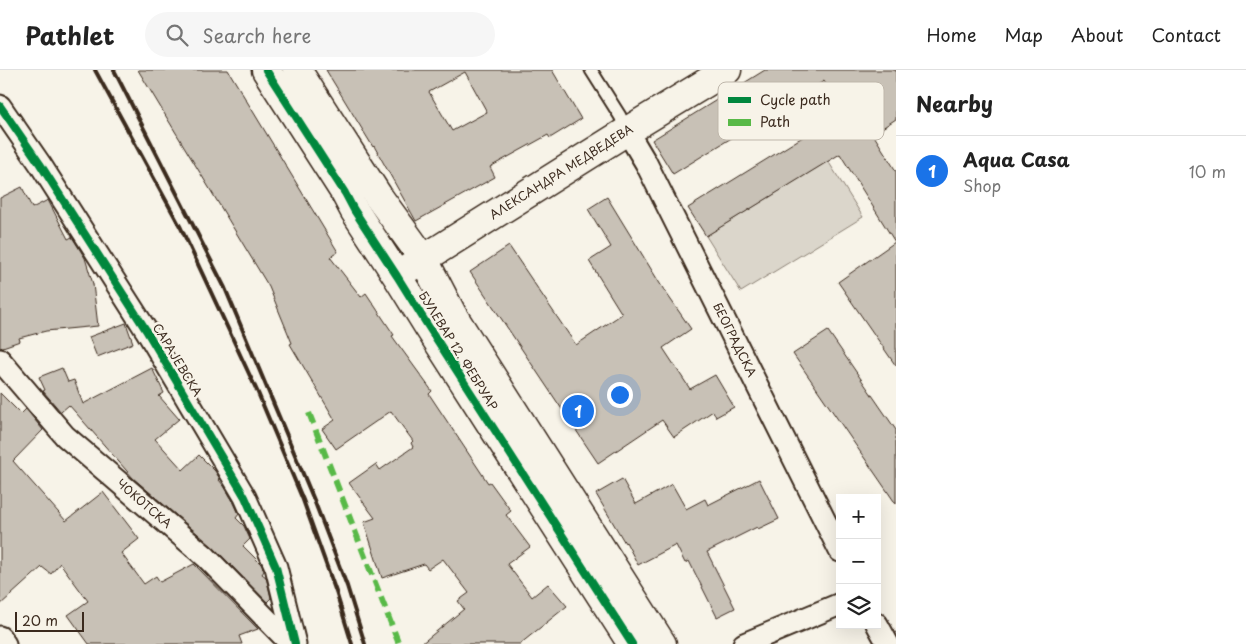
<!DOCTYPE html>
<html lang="en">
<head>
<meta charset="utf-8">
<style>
	:root { --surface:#fff; --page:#f6f6f6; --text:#222; --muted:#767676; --line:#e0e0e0; --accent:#1a73e8 }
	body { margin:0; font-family:"Playpen Sans",sans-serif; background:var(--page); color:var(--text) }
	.controls { position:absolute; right:15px; bottom:15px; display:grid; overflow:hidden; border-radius:0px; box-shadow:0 5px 20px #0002 }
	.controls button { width:45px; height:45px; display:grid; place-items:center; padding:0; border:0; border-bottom:1px solid var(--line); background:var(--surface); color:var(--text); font:25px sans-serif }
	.scale { position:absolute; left:15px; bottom:12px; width:69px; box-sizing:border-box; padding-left:5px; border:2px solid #3b2a1e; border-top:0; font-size:14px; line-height:18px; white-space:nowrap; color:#3b2a1e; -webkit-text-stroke:4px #f7f3e8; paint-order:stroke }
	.you { position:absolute; left:619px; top:324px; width:18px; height:18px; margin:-12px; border:4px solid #fff; border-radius:50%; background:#1a73e8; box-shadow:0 0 0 8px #1a73e833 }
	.badge { display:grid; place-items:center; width:32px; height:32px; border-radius:50%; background:var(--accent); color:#fff; font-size:16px; font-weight:700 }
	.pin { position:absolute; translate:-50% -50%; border:2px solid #fff; box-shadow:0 1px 5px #0006 }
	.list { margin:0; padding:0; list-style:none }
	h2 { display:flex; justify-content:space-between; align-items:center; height:65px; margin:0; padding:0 20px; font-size:21px }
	h2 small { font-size:16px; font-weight:400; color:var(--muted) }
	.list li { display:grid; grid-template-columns:32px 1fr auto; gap:15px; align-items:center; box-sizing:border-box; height:70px; padding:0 20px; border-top:1px solid var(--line) }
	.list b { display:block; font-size:19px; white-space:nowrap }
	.list p { margin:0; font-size:16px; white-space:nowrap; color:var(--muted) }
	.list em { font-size:16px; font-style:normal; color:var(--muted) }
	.icon { flex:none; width:28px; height:28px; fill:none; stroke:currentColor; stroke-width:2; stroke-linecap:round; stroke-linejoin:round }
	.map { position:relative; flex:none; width:896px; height:574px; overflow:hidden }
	header { display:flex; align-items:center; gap:30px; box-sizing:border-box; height:70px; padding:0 25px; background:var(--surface); border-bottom:1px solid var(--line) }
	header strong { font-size:24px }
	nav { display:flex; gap:28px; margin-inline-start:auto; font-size:18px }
	.search { width:350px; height:45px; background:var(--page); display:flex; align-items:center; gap:12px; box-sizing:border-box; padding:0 18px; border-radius:28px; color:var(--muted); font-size:19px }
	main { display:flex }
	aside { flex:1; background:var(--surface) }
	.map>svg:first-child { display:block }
</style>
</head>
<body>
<header>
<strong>Pathlet</strong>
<div class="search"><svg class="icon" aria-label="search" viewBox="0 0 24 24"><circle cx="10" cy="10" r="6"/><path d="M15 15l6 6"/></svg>Search here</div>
<nav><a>Home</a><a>Map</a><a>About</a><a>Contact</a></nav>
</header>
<main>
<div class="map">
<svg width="896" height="574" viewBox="0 0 896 574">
	<rect width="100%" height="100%" fill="#f7f3e8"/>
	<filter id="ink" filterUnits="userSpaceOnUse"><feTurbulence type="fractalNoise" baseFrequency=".02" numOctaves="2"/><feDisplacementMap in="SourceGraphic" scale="10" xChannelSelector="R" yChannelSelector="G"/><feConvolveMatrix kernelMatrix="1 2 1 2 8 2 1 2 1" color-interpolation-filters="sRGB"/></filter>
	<g filter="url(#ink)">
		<path fill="#dbd6cb" stroke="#8b8074" d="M 828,91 L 863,147 L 741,222 L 706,166 Z"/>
		<g fill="#c8c1b6" stroke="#3b2a1e" fill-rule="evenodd">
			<path d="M 138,0 L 228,0 L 338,182 L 330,187 L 361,227 L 366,223 L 394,265 L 392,266 L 432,321 L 429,324 L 488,413 L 490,412 L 511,441 L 506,445 L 530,477 L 507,494 L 532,527 L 548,514 L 567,536 L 520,574 L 421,574 L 464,539 L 458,531 L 469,523 L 443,489 L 428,499 L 424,494 L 382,508 L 364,452 L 375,448 L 349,413 L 376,394 L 380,400 L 413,377 L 411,373 L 413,371 L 391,341 L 336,379 L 322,359 L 335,350 L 290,274 L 292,273 L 269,217 Z"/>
			<path d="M 326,0 L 552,0 L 581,49 L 550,68 L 548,65 L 490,97 L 495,107 L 416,151 L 374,76 L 373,77 ZM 465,2 L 487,42 L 452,61 L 429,22 Z"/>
			<path d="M 765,0 L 896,0 L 896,49 L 873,64 L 896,101 L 896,296 L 838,212 L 895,172 L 840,84 L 706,166 L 688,138 L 843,42 L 824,11 L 673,104 L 652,70 Z"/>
			<path d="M 22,117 L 32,138 L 48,130 L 68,169 L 72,167 L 85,188 L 93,214 L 98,256 L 46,261 L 19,268 L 20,271 L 0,278 L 0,128 Z"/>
			<path d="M 607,127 L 662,217 L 691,259 L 663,278 L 690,319 L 715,305 L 734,337 L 716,347 L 713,341 L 674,367 L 662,350 L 598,393 L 470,202 L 509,176 L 576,275 L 622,244 L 589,191 L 611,177 L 588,139 Z"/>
			<path d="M 126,253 L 133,273 L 97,287 L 89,267 Z"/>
			<path d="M 828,261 L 896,360 L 896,434 L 793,284 Z"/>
			<path d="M 62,298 L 68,312 L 74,310 L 83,334 L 152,298 L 164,323 L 159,326 L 179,349 L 155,369 L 183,400 L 199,385 L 215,401 L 220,409 L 219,410 L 224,416 L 234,433 L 239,444 L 236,448 L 244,456 L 250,469 L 243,476 L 261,494 L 264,501 L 262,504 L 266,507 L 271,528 L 267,532 L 214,478 L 133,408 L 69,335 L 61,342 L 43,321 L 45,320 L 39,307 Z"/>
			<path d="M 0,323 L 21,344 L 26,339 L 43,360 L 13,391 L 66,451 L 103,422 L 139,469 L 121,483 L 144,514 L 156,506 L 160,512 L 194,494 L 258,559 L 239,566 L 242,574 L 89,574 L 68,545 L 88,531 L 60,493 L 51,504 L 42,497 L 0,535 Z"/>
			<path d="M 622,409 L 636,434 L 672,414 L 686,439 L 705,429 L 708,435 L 759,409 L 779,449 L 758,459 L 757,457 L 707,482 L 735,538 L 717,547 L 689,491 L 685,493 L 676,475 L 638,495 L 626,472 L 625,473 L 596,424 Z"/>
		</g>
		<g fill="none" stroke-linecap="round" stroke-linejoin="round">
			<g stroke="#3b2a1e" stroke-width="15">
				<path id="service" d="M 591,0 L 620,46 L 627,61"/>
			</g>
			<g stroke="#3b2a1e" stroke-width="25">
				<g id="minor">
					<path d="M 0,36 L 40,94 L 146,260 L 245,427 L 276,497 L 295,574"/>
					<path id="s1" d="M 627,61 L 646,93 L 840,481"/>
					<path id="s2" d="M 0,290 L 65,366 L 206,487 L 291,574"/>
					<path d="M 877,554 L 888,574"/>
					<path d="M 0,567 L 5,574"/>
					<path d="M 744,574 L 840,534"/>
				</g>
			</g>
			<g stroke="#3b2a1e" stroke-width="31">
				<g id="secondary">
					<path d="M 266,0 L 345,123 L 354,140 L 397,206 L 428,256 L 632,574"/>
					<path d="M 297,0 L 378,126 L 423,188 L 452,244 L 662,574"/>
					<path id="s3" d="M 409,198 L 627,61 L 727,0"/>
				</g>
			</g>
			<use href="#service" stroke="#f7f3e8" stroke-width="11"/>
			<use href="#minor" stroke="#f7f3e8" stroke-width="21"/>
			<use href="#secondary" stroke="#f7f3e8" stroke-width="28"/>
			<g stroke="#3b2a1e" stroke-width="4">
				<path d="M 95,0 L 181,158 L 258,323 L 303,430 L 336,522 L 352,574"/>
				<path d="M 114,0 L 225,218 L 314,430 L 347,516 L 365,574"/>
			</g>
			<path stroke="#58b947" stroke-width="6" stroke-dasharray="12 6" stroke-linecap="butt" d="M 309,343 L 399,574"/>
			<g stroke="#f7f3e8" stroke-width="11">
				<g id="cycleway">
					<path d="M 266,0 L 345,123 L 354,140 L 397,206 L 428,256 L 632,574"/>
					<path d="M 0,36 L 40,94 L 146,260 L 245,427 L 276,497 L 295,574"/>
				</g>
			</g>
			<use href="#cycleway" stroke="#00873e" stroke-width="8"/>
		</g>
	</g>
	<g text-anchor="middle" stroke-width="5" stroke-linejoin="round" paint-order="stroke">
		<g font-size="12" fill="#3b2a1e" stroke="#f7f3e8">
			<text dy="4" stroke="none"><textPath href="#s3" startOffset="180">АЛЕКСАНДРА МЕДВЕДЕВА</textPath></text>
			<text dy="4" stroke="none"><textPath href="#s1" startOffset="235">БЕОГРАДСКА</textPath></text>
			<text transform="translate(458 281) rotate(58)" y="4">БУЛЕВАР 12. ФЕБРУАР</text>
			<text transform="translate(177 290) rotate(59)" y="4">САРАЈЕВСКА</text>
			<text dy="4" stroke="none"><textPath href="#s2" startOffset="204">ЧОКОТСКА</textPath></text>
		</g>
	</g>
	<rect x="718" y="12" width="166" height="58" rx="8" fill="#f7f3e8" stroke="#bfb7ab" stroke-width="1"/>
	<rect x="728" y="27" width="23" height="6" fill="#00873e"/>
	<rect x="728" y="49" width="23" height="7" fill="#58b947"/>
	<g font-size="14" fill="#3b2a1e">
		<text x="760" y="35">Cycle path</text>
		<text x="760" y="57">Path</text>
	</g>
</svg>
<div class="controls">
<button>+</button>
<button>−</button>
<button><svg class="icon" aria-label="layers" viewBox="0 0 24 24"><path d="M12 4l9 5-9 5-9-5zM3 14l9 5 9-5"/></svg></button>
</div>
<div class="scale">20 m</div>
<div class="you"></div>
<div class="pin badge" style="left:578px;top:341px">1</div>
</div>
<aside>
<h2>Nearby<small></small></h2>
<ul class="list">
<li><span class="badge">1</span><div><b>Aqua Casa</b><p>Shop</p></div><em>10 m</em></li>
</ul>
</aside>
</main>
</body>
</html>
